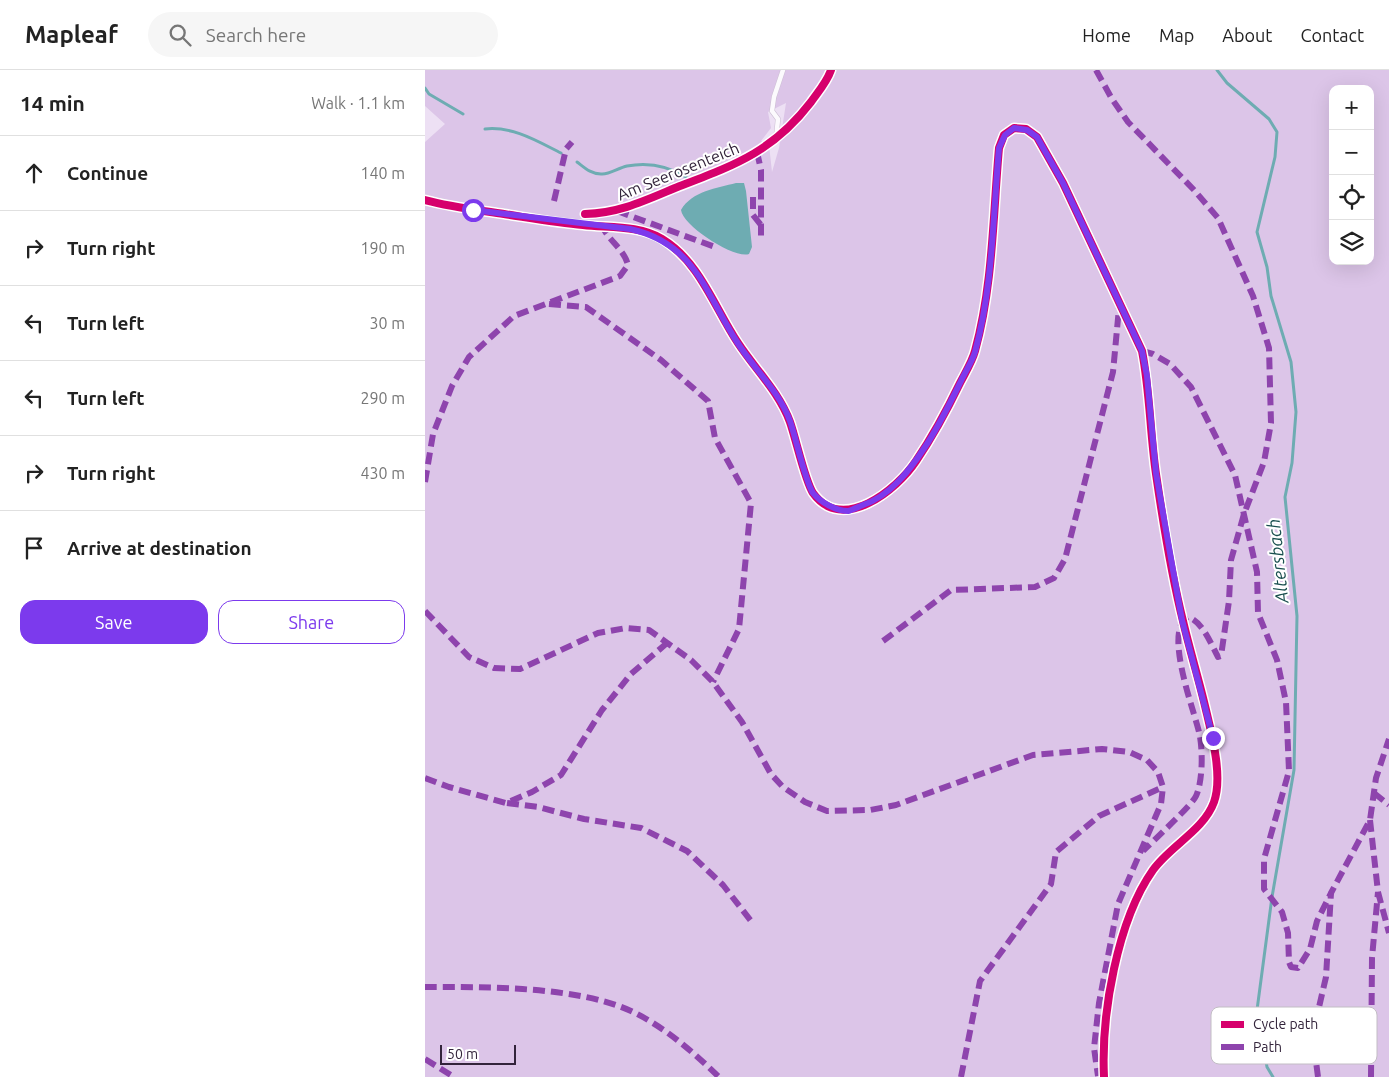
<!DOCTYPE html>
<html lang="en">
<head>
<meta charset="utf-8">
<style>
	:root { --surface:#fff; --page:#f6f6f6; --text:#222; --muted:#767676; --line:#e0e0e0; --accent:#7c3aed }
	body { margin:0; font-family:Ubuntu,sans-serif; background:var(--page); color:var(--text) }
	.controls { position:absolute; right:15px; top:15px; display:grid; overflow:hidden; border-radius:10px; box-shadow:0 5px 20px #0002 }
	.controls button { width:45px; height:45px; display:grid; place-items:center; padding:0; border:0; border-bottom:1px solid var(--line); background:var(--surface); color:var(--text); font:25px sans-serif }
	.scale { position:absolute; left:15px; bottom:12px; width:76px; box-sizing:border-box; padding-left:5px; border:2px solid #33243b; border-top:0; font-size:14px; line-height:18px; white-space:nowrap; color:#33243b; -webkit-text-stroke:4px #fff; paint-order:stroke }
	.stop { position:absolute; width:15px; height:15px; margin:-11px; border:4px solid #7c3aed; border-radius:50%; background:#fff }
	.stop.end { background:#7c3aed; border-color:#fff; box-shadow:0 1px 5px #0008 }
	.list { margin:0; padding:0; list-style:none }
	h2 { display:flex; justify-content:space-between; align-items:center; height:65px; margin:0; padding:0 20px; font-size:21px }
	h2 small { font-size:16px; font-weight:400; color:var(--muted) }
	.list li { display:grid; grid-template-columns:32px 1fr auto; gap:15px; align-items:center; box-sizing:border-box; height:75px; padding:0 20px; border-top:1px solid var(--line) }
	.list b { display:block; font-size:19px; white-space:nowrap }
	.list em { font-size:16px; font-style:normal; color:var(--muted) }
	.actions { display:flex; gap:10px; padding:15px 20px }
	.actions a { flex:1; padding:11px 0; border:1px solid var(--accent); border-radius:15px; text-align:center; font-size:18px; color:var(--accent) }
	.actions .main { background:var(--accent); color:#fff }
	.icon { flex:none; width:28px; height:28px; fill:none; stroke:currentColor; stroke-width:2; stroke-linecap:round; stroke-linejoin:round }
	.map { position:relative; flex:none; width:964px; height:1007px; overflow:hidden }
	header { display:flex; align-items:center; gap:30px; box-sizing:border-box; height:70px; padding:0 25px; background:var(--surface); border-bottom:1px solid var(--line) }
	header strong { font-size:24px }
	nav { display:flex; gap:28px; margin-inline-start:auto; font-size:18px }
	.search { width:350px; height:45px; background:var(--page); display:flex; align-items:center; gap:12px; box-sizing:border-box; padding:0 18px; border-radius:28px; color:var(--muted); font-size:19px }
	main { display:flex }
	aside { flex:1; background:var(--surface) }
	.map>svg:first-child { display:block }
</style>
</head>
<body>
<header>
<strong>Mapleaf</strong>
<div class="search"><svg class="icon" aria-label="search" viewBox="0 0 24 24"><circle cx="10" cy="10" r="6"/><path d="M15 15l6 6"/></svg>Search here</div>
<nav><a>Home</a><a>Map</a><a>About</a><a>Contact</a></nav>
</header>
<main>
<aside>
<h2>14 min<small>Walk · 1.1 km</small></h2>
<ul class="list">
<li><svg class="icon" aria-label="ahead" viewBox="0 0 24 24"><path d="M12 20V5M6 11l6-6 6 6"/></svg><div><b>Continue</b></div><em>140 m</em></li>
<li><svg class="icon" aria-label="right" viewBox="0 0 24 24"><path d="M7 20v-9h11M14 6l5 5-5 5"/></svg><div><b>Turn right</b></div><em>190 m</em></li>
<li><svg class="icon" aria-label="left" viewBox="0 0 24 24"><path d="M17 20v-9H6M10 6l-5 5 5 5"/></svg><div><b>Turn left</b></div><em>30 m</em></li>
<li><svg class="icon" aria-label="left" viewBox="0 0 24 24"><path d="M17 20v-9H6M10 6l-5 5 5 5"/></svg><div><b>Turn left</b></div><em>290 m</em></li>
<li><svg class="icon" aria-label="right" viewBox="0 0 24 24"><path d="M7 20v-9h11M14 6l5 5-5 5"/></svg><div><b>Turn right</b></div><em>430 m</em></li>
<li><svg class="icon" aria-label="arrive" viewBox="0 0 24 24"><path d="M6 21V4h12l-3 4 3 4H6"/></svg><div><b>Arrive at destination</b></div></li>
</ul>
<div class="actions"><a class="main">Save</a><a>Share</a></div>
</aside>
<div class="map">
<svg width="964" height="1007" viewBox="0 0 964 1007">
	<rect width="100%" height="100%" fill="#ede0f4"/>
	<path fill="#dcc5e8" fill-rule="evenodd" d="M 0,0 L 964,0 L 964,1007 L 0,1007 L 0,72 L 20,54 L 0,36 ZM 908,19 L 945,19 L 945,191 L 908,191 ZM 361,33 L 354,78 L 347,102 L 344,75 L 336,71 L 346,58 L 343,42 Z"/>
	<path fill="#6eacb2" d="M 311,113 L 319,113 L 321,121 L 327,177 L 324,184 C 309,189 258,156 256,140 C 267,121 292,118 311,113 Z"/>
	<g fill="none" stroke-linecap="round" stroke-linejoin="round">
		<g stroke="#6eacb2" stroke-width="3">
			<path d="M 792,0 L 802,13 L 844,49 L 852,62 L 850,87 L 832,162 L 842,197 L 846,226 L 866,292 L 871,342 L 867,393 L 860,427 L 872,546 L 869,700 L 847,827 L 832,940 L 842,997 L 848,1007"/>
			<path d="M 0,18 L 4,24 L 38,44"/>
			<path d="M 60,59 C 88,56 112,71 136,83"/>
			<path d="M 152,92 C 160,98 166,104 176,104 C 184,105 193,98 202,96 C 223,92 243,96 261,107"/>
		</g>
		<g stroke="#cbbed2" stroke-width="5.5">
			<path id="service" d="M 160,144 L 194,141 L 314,93 L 351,69 L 353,49 L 347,41 L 349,27 L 358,0"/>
		</g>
		<g stroke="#cbbed2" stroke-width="11">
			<path id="tertiary" d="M 0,130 C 26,137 53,140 79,144 C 105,148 132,153 158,155 C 184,158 214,155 237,169 C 275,192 289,237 313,273 C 330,299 354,322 365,352 C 371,369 380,411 388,423 C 417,464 472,420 491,391 C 508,366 522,340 535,313 C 540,303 547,292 550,281 C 568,216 568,145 574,78 L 579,65 L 589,58 L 601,59 L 612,67 L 638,113 L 717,281 C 725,322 725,363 731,404 C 738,452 746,503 758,551 C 765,581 774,610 781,640 C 787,665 798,707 789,732 C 779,760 745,776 728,800 C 692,851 676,945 679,1007"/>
		</g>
		<use href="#service" stroke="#fcfafd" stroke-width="4.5"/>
		<use href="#tertiary" stroke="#fcfafd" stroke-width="10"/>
		<g stroke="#8e44ad" stroke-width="6" stroke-dasharray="12 6" stroke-linecap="butt">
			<path d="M 671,0 L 687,29 L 703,52 L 769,120 L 793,148 L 828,226 L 844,278 L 846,353 L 839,392 L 819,444 L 806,490 L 804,531 L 796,586 L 793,587 C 786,574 778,552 763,547 C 738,560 769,640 774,662 C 778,678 778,711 771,726 C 767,735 728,771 718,781"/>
			<path d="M 332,82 L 336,100 L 336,171"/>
			<path d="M 328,127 L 328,145 L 336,155"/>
			<path d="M 129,131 L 141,79 L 147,72"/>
			<path d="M 192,141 L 290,177"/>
			<path d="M 124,234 L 161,237 L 236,290 L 283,331 L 290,368 L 326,433 L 314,559 L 288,612"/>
			<path d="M 717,281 L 728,284 L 745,294 L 766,317 L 810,405 L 832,502 L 833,543 L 852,590 L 861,632 L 864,701 L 839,789 L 839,819 L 857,842 L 863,863 L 864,892 L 866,897 L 873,898 L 885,879 L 892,851 L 906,823"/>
			<path d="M 0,412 L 8,364 L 27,316 L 44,287 L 89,246 L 195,206 L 203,195 C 199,179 184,171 177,156"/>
			<path d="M 0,541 L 44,587 L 69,598 L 95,599 L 173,563 L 201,558 L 224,560 L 266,590 L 288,612 L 317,652 L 346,704 L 358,717 L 380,732 L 402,741 L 445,740 L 471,735 L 608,685 L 677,679 L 704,682 L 722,690 L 733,702 L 738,717 L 736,734 L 693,834 L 674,933 L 669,978 L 673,1006"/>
			<path d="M 458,571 L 526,520 L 610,517 L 629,508 L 640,489 L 688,302 L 694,238"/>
			<path d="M 0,708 L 24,717 L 81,733 L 107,722 L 136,705 L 177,640 L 206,604 L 242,573"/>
			<path d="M 949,723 L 964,735"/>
			<path d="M 82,733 L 113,737 L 159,749 L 216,758 L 262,781 L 298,815 L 326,851"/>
			<path d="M 945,750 L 953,822 L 964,863"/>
			<path d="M 0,917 C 61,917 151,916 206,941 C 240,957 268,982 294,1007"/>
			<path d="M 0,989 L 29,1007"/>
			<path d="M 536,1007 L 555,911 L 626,814 L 631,782 L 674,746 L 738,717"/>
			<path d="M 893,1007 L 889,976 L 891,950 L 901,907 L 906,823 L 945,750 L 951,708 L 964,669"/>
			<path d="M 946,1007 L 947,888 L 953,822"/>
		</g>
		<g stroke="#fff" stroke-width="11">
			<g id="cycleway">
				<path d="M 0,130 C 26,137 53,140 79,144 C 105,148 132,153 158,155 C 184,158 214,155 237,169 C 275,192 289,237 313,273 C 330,299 354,322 365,352 C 371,369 380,411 388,423 C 417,464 472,420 491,391 C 508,366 522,340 535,313 C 540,303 547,292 550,281 C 568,216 568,145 574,78 L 579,65 L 589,58 L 601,59 L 612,67 L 638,113 L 717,281 C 725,322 725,363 731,404 C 738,452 746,503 758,551 C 765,581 774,610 781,640 C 787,665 798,707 789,732 C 779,760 745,776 728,800 C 692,851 676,945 679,1007"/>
				<path d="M 160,144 C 194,143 219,131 250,118 C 307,96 347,83 386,32 C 393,22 402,12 406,0"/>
			</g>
		</g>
		<use href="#cycleway" stroke="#d6006c" stroke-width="8"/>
	</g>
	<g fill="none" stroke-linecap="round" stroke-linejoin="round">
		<path stroke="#7c3aed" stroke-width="6" d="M 48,140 L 205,159 C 270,173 281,224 312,272 C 329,299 354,321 365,351 C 371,368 380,411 388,423 C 395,432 411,441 423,441 C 427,440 433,437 438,435 C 465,426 485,400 500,377 C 514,356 525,333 536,311 C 540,302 547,292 550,282 C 568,217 568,145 574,78 L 580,65 L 589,58 L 602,60 L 612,67 L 638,113 L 717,281 L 722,306 L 731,403 L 748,500 L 757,550 L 788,668"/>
	</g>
	<g text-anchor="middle" stroke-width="4" stroke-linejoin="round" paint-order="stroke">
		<g font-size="16" fill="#33243b" stroke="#fff">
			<text transform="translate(253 101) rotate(-22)" y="6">Am Seerosenteich</text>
		</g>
		<g font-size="18" font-style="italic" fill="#1a4f4f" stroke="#fff">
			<text transform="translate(853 491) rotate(-96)" y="6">Altersbach</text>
		</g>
	</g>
	<rect x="786" y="937" width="166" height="57" rx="8" fill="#fff" stroke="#c2bdc4" stroke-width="1"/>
	<rect x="796" y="951" width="23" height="7" fill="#d6006c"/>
	<rect x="796" y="974" width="23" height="6" fill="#8e44ad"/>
	<g font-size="14" fill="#33243b">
		<text x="828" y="959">Cycle path</text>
		<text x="828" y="982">Path</text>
	</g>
</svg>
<div class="controls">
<button>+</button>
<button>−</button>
<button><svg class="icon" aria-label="locate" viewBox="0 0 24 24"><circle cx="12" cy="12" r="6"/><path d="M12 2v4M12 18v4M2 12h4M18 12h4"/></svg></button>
<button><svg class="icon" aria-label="layers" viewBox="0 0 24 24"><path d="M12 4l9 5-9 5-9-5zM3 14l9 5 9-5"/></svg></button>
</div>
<div class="scale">50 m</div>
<div class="stop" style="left:48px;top:140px"></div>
<div class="stop end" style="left:788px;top:668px"></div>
</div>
</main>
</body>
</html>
